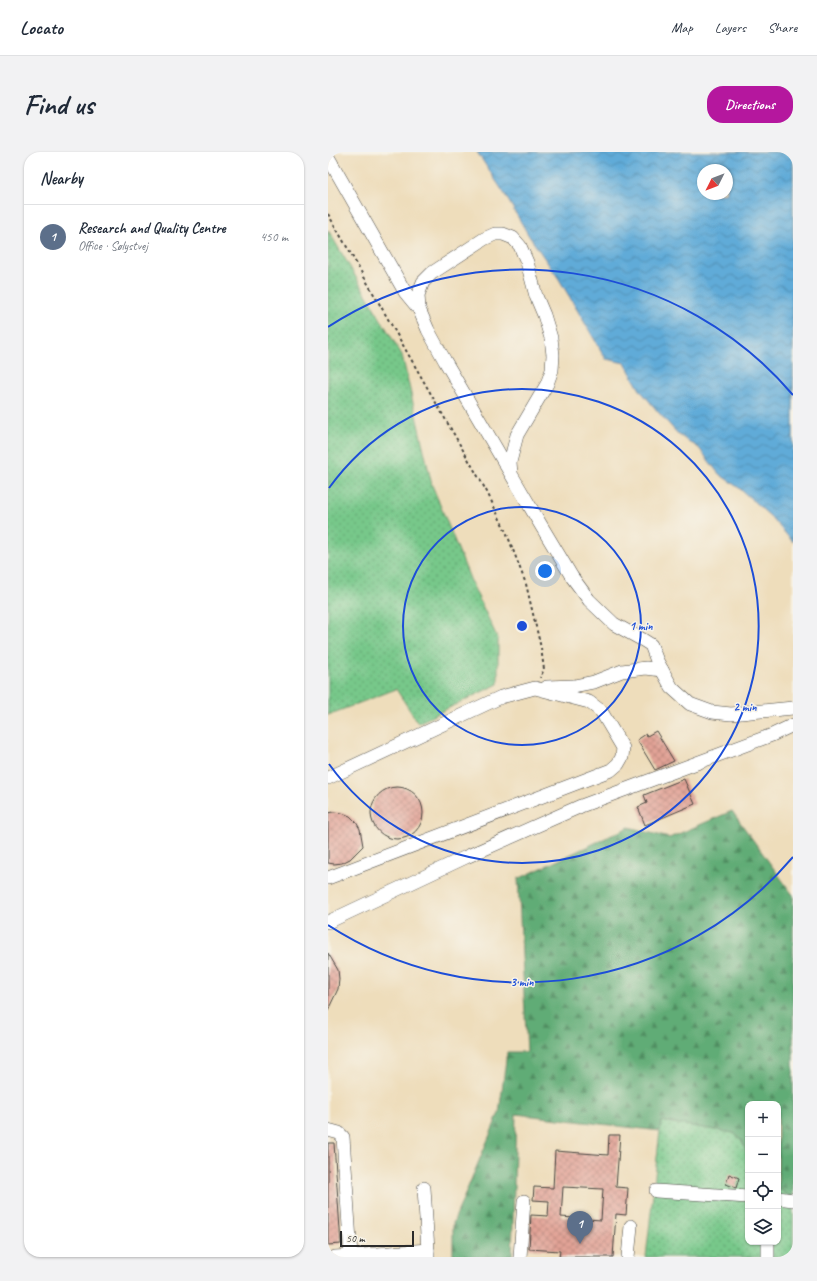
<!DOCTYPE html>
<html lang="en">
<head>
<meta charset="utf-8">
<style>
	:root { --surface:#fff; --page:#f2f2f3; --text:#1f2937; --muted:#747a83; --line:#e0e1e3; --accent:#b5179e }
	body { margin:0; font-family:Caveat,sans-serif; background:var(--page); color:var(--text) }
	.controls { position:absolute; right:12px; bottom:12px; display:grid; overflow:hidden; border-radius:8px; box-shadow:0 1px 3px #0004 }
	.controls button { width:36px; height:36px; display:grid; place-items:center; padding:0; border:0; border-bottom:1px solid var(--line); background:var(--surface); color:var(--text); font:20px sans-serif }
	.compass { position:absolute; left:369px; top:12px; width:36px; height:36px; border-radius:50%; background:var(--surface); box-shadow:0 1px 3px #0004; rotate:228deg }
	.scale { position:absolute; left:12px; bottom:10px; width:74px; box-sizing:border-box; padding-left:4px; border:2px solid #2b2b2b; border-top:0; font-size:11px; line-height:14px; white-space:nowrap; color:#2b2b2b; -webkit-text-stroke:3px #f7f3e8; paint-order:stroke }
	.you { position:absolute; left:217px; top:419px; width:14px; height:14px; margin:-10px; border:3px solid #fff; border-radius:50%; background:#1a73e8; box-shadow:0 0 0 6px #1a73e833 }
	.badge { display:grid; place-items:center; width:26px; height:26px; border-radius:50%; background:var(--accent); color:#fff; font-size:13px; font-weight:700 }
	.pin { position:absolute; translate:-50% -33px; filter:drop-shadow(0 1px 2px #0008) }
	.pin::after { content:''; position:absolute; top:21px; width:14px; height:12px; background:inherit; clip-path:polygon(0 0,100% 0,50% 100%) }
	.list { margin:0; padding:0; list-style:none }
	h2 { display:flex; justify-content:space-between; align-items:center; height:52px; margin:0; padding:0 16px; font-size:17px }
	h2 small { font-size:13px; font-weight:400; color:var(--muted) }
	.list li { display:grid; grid-template-columns:26px 1fr auto; gap:12px; align-items:center; box-sizing:border-box; height:64px; padding:0 16px; border-top:1px solid var(--line) }
	.list b { display:block; font-size:15px; white-space:nowrap }
	.list p { margin:0; font-size:13px; white-space:nowrap; color:var(--muted) }
	.list em { font-size:13px; font-style:normal; color:var(--muted) }
	.icon { flex:none; width:22px; height:22px; fill:none; stroke:currentColor; stroke-width:2; stroke-linecap:round; stroke-linejoin:round }
	.map { position:relative; flex:none; width:465px; height:1105px; overflow:hidden; border-radius:16px }
	header { display:flex; align-items:center; gap:24px; box-sizing:border-box; height:56px; padding:0 20px; background:var(--surface); border-bottom:1px solid var(--line) }
	header strong { font-size:19px }
	nav { display:flex; gap:22px; margin-inline-start:auto; font-size:14px }
	.intro { display:flex; align-items:center; justify-content:space-between; box-sizing:border-box; height:96px; padding:0 24px }
	h1 { margin:0; font-size:28px }
	.button { padding:10px 18px; border-radius:16px; background:var(--accent); color:#fff; font-size:14px; font-weight:700 }
	main { display:flex; gap:24px; padding:0 24px }
	aside { flex:1; background:var(--surface); border-radius:16px; box-shadow:0 1px 3px #0004 }
	.map>svg:first-child { display:block }
</style>
</head>
<body>
<header>
<strong>Locato</strong>
<nav><a>Map</a><a>Layers</a><a>Share</a></nav>
</header>
<div class="intro"><h1>Find us</h1><a class="button">Directions</a></div>
<main>
<aside>
<h2>Nearby<small></small></h2>
<ul class="list">
<li><span class="badge" style="background:#5c6f8a">1</span><div><b>Research and Quality Centre</b><p>Office · Sølystvej</p></div><em>450 m</em></li>
</ul>
</aside>
<div class="map">
<svg width="465" height="1105" viewBox="0 0 465 1105">
	<defs>
		<pattern id="grass-dots" width="8" height="8" patternUnits="userSpaceOnUse"><rect width="8" height="8" fill="#77c88a"/><path d="M2 2h.1M6 6h.1" fill="none" stroke="#62a371" stroke-width="1.8" stroke-linecap="round"/></pattern>
		<pattern id="forest-firs" width="22" height="20" patternUnits="userSpaceOnUse"><rect width="22" height="20" fill="#61ac76"/><path d="M5 1l3.5 6h-7zM16 11l3.5 6h-7z" fill="#508c61"/></pattern>
		<pattern id="water-waves" width="16" height="10" patternUnits="userSpaceOnUse"><rect width="16" height="10" fill="#60abd8"/><path d="M0 5q4-4 8 0t8 0" fill="none" stroke="#4f8baf"/></pattern>
		<pattern id="building-cross-hatch" width="8" height="8" patternUnits="userSpaceOnUse"><rect width="8" height="8" fill="#e2a396"/><path d="M0 0l8 8M0 8l8-8" fill="none" stroke="#b7857b"/></pattern>
	</defs>
	<rect width="100%" height="100%" fill="#f7f3e8"/>
	<filter id="ink" filterUnits="userSpaceOnUse"><feTurbulence type="fractalNoise" baseFrequency=".025" numOctaves="2"/><feDisplacementMap in="SourceGraphic" scale="8" xChannelSelector="R" yChannelSelector="G"/><feConvolveMatrix kernelMatrix="1 2 1 2 8 2 1 2 1" color-interpolation-filters="sRGB"/></filter>
	<filter id="wash" filterUnits="userSpaceOnUse"><feTurbulence type="fractalNoise" baseFrequency=".012" numOctaves="4" result="noise"/><feDisplacementMap in="SourceGraphic" scale="16" xChannelSelector="R" yChannelSelector="G"/><feGaussianBlur stdDeviation="0.9" result="paint"/><feColorMatrix in="noise" values="0 0 0 0 0 0 0 0 0 0 0 0 0 0 0 0 0 1.4 0 .05"/><feComposite in="paint" operator="in"/></filter>
	<g filter="url(#wash)">
		<rect width="100%" height="100%" fill="#edb"/>
		<g fill="url(#grass-dots)" stroke="#517a5a">
			<path d="M 0,78 L 74,203 L 104,333 L 145,434 L 170,487 L 170,532 L 90,571 L 68,537 L 0,563 Z"/>
			<path d="M 333,969 L 406,981 L 414,988 L 420,1004 L 420,1090 L 450,1090 L 450,1036 L 465,1047 L 465,1105 L 318,1105 Z"/>
		</g>
		<path fill="url(#forest-firs)" stroke="#466c50" d="M 404,659 L 465,743 L 465,1047 L 450,1036 L 450,952 L 420,952 L 420,1004 L 414,988 L 406,981 L 333,969 L 332,979 L 188,962 L 184,1105 L 125,1105 L 125,1071 L 171,961 L 179,900 L 199,900 L 190,727 L 301,675 L 341,686 Z"/>
		<path fill="url(#water-waves)" stroke="#466b82" fill-rule="evenodd" d="M 149,0 L 465,0 L 465,390 L 442,364 L 411,336 L 391,322 L 371,296 L 351,283 L 331,261 L 312,238 L 297,211 L 278,207 L 231,127 L 201,84 L 176,41 ZM 375,18 L 399,18 L 399,42 L 375,42 Z"/>
		<g id="blocks">
			<g fill="url(#building-cross-hatch)" fill-rule="evenodd">
				<path d="M 328,579 L 346,609 L 327,618 L 309,588 L 318,582 L 319,584 Z"/>
				<path d="M 356,627 L 367,652 L 317,673 L 310,655 L 319,651 L 316,643 Z"/>
				<circle cx="69" cy="661" r="26"/>
				<path d="M 6,660 L 14,661 L 22,664 L 28,670 L 32,677 L 35,694 L 22,707 L 14,711 L 6,712 L 0,711 L 0,661 Z"/>
				<path d="M 0,801 L 10,818 L 11,827 L 10,837 L 0,858 Z"/>
				<path d="M 281,983 L 292,983 L 288,1035 L 300,1036 L 298,1063 L 288,1062 L 285,1105 L 231,1105 L 232,1099 L 201,1097 L 203,1063 L 220,1064 L 221,1049 L 205,1048 L 206,1035 L 225,1036 L 227,999 L 280,1003 ZM 235,1035 L 275,1037 L 273,1068 L 233,1065 Z"/>
				<path d="M 0,991 L 6,991 L 13,1092 L 0,1093 Z"/>
				<path d="M 401,1022 L 411,1026 L 408,1036 L 398,1032 Z"/>
			</g>
		</g>
	</g>
	<g filter="url(#ink)">
		<use href="#blocks" fill-opacity="0" stroke="#484641" stroke-width="1"/>
		<g fill="none" stroke-linecap="round" stroke-linejoin="round">
			<g stroke="#484641" stroke-width="14">
				<g id="minor">
					<path d="M 0,5 L 77,140 L 91,157"/>
					<path d="M 183,322 L 182,310 L 189,283 L 219,232 L 224,218 L 225,203 L 223,186 L 216,163 L 208,144 L 199,110 L 192,94 L 185,86 L 175,82 L 167,82 L 156,87 L 104,121 L 95,130 L 90,143 L 91,157 L 100,178 L 117,209 L 214,375 L 244,425 L 261,448 L 286,472 L 315,488 L 323,493 L 329,509 L 344,536 L 362,552 L 384,560 L 403,562 L 465,556"/>
					<path d="M 219,535 L 246,534 L 266,530 L 294,519 L 318,516 L 334,518"/>
					<path d="M 0,626 L 173,545 L 207,536 L 261,550 L 273,559 L 295,596 L 294,605 L 290,612 L 283,618 L 0,726"/>
					<path d="M 0,770 L 138,705 L 253,654 L 444,583 L 465,573"/>
					<path d="M 0,978 L 11,981 L 15,985 L 23,1104 L 7,1105"/>
					<path d="M 96,1036 L 100,1098"/>
					<path d="M 328,1039 L 420,1045"/>
					<path d="M 450,1046 L 465,1048"/>
					<path d="M 440,1090 L 440,1105"/>
					<path d="M 23,1104 L 100,1098 L 100,1105"/>
					<path d="M 192,1105 L 196,1049"/>
					<path d="M 300,1105 L 303,1074"/>
				</g>
			</g>
			<path stroke="#484641" stroke-width="2" stroke-dasharray="3 3" stroke-linecap="butt" d="M 0,62 L 159,340 L 179,382 L 198,432 L 213,496 L 216,517 L 212,526"/>
			<use href="#minor" stroke="#fff" stroke-width="13"/>
		</g>
	</g>
	<g fill="none" stroke="#1d4ed8" stroke-width="2">
		<circle cx="194" cy="474" r="119"/>
		<path d="M1 336A237 237 0 1 1 1 612"/>
		<path d="M465 705A356 356 0 0 1 0 773M0 175A356 356 0 0 1 465 243"/>
	</g>
	<circle cx="194" cy="474" r="6" fill="#1d4ed8" stroke="#f7f3e8" stroke-width="2"/>
	<g font-size="12" text-anchor="middle" font-weight="bold" fill="#1d4ed8" stroke="#f7f3e8" stroke-width="3" stroke-linejoin="round" paint-order="stroke">
		<text x="313" y="478">1 min</text>
		<text x="417" y="559">2 min</text>
		<text x="194" y="834">3 min</text>
	</g>
</svg>
<div class="controls">
<button>+</button>
<button>−</button>
<button><svg class="icon" aria-label="locate" viewBox="0 0 24 24"><circle cx="12" cy="12" r="6"/><path d="M12 2v4M12 18v4M2 12h4M18 12h4"/></svg></button>
<button><svg class="icon" aria-label="layers" viewBox="0 0 24 24"><path d="M12 4l9 5-9 5-9-5zM3 14l9 5 9-5"/></svg></button>
</div>
<svg class="compass" viewBox="-18 -18 36 36"><path d="M0-13l5 13h-10z" fill="#e53935"/><path d="M0 13l5-13h-10z" fill="#747a83"/></svg>
<div class="scale">50 m</div>
<div class="you"></div>
<div class="pin badge" style="left:252px;top:1092px;background:#5c6f8a">1</div>
</div>
</main>
</body>
</html>
